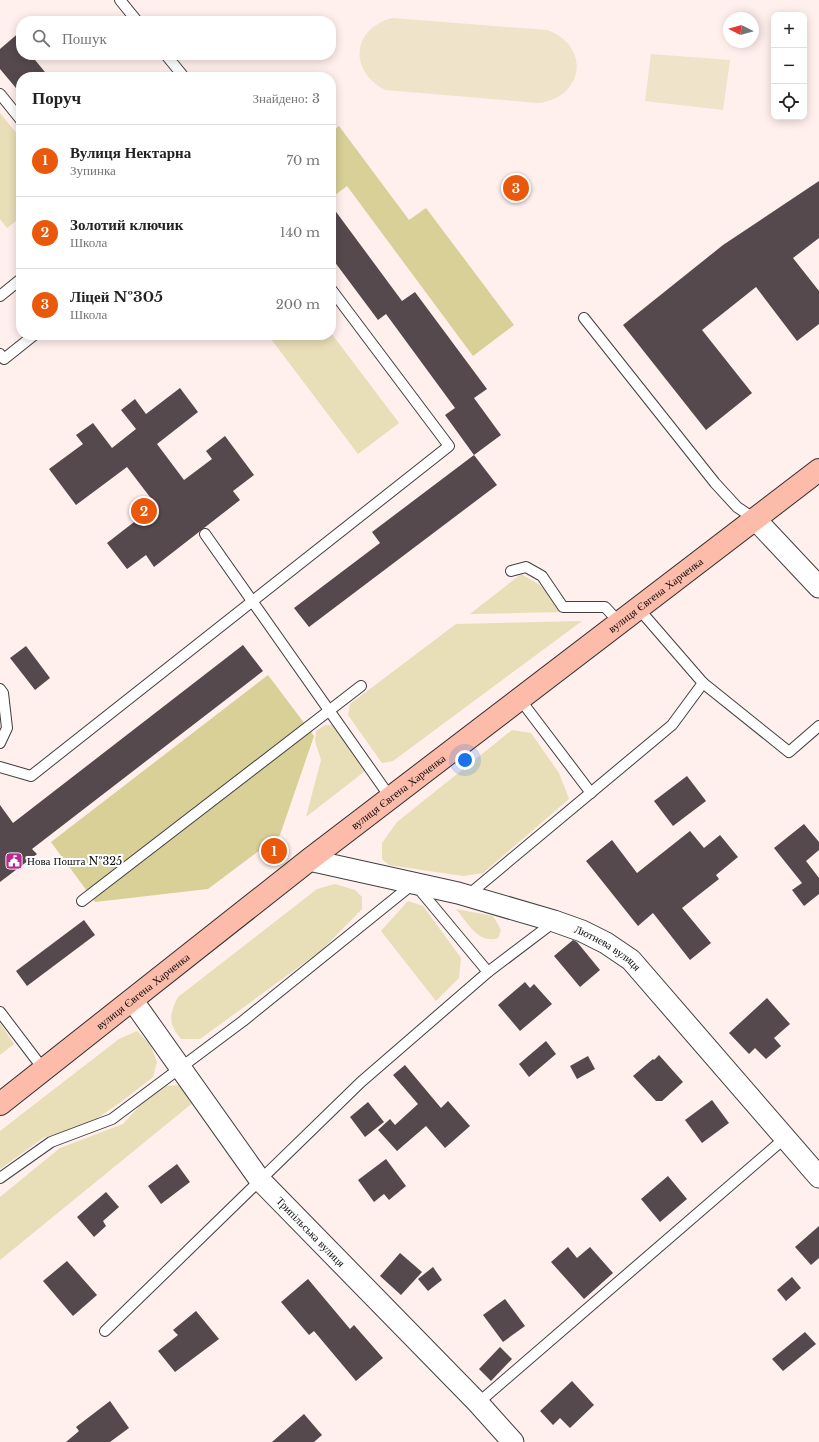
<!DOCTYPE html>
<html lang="uk">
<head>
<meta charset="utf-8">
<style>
	:root { --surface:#fff; --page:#f6f6f6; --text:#222; --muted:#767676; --line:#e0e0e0; --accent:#ea580c }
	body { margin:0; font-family:"Libre Baskerville",serif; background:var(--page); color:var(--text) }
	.controls { position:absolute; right:12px; top:12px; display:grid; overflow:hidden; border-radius:8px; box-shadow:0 2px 10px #0003 }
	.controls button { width:36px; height:36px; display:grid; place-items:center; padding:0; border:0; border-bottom:1px solid var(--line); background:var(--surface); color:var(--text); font:20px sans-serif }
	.compass { position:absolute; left:723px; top:12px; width:36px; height:36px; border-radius:50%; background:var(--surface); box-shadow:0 2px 10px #0003; rotate:276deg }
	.you { position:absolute; left:465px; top:760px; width:14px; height:14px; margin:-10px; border:3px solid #fff; border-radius:50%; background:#1a73e8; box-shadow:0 0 0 6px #1a73e833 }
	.badge { display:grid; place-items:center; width:26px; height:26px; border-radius:50%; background:var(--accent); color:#fff; font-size:13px; font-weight:700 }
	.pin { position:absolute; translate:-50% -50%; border:2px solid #fff; box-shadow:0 1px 4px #0006 }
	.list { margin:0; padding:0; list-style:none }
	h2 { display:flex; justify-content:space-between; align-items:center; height:52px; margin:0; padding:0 16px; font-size:17px }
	h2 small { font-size:13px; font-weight:400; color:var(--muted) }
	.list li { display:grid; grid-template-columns:26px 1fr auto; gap:12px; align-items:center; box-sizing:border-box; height:72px; padding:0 16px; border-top:1px solid var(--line) }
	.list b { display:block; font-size:15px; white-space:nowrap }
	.list p { margin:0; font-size:13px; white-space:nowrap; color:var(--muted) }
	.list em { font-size:13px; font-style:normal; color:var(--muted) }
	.icon { flex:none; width:22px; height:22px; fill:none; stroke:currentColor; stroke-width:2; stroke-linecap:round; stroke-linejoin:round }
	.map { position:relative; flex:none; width:819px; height:1442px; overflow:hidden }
	.search { position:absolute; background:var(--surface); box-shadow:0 2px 10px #0003; left:16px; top:16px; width:320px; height:44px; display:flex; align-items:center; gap:10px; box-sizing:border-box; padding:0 14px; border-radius:16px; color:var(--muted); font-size:15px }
	.panel { position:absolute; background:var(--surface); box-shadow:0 2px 10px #0003; left:16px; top:72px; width:320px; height:268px; border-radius:16px }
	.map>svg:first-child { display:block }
</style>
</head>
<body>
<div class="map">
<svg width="819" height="1442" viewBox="0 0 819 1442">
	<rect width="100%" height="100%" fill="#ffefed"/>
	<g fill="#e8deb7">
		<path d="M 0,113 L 21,139 L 21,217 L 7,228 L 0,219 Z"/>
		<path d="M 331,333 L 399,423 L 358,454 L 268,335 L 331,335 Z"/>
		<path d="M 521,574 L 540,585 L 563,612 L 470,614 Z"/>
		<path d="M 582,621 L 393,761 L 382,763 L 348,715 L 350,704 L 456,624 Z"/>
		<path d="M 325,725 L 335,725 L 365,771 L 306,817 L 321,760 L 315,741 L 316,731 Z"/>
		<path d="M 512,730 L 531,733 L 559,773 L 569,799 L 483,873 L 463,876 L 389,865 L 382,859 L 382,843 L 397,822 Z"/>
		<path d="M 335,884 L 355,890 L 362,897 L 362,909 L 322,950 L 200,1039 L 181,1039 C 168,1023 169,1015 178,997 L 317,889 Z"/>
		<path d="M 408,901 L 423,906 L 461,958 L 459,978 L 436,1001 L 381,931 Z"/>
		<path d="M 456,909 L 493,916 L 501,930 L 498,938 C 479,945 467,922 456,909 Z"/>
		<path d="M 0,1023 L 14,1044 L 0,1055 Z"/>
		<path d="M 137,1031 L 150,1044 L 157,1062 L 153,1077 L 121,1102 L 90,1123 L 43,1138 L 0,1169 L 0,1131 L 119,1039 Z"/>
		<path d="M 181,1085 L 195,1101 L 0,1260 L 0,1197 L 60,1148 L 123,1124 L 148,1097 L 167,1086 Z"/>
	</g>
	<g fill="#d8d097">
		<path d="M 339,126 L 409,220 L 426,208 L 514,325 L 473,356 L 347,186 L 331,198 L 331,132 Z"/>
		<path d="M 268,675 L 314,736 L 280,835 L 208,889 L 95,902 L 51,842 Z"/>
	</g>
	<g fill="#efe3c9">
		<path d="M 392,18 L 547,30 C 591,46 584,97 539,103 L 385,90 C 348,70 352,29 392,18 Z"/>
		<path d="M 651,54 L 730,60 L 723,110 L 645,101 Z"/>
	</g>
	<g fill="#55494d">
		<path d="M 21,31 L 21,55 L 31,55 L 49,77 L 21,77 L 21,94 L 0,69 L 0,49 Z"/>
		<path d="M 819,181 L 819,238 L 793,258 L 819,291 L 819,324 L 797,341 L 756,287 L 702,330 L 752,393 L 706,430 L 623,325 L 723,245 Z"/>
		<path d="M 331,205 L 402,301 L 415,292 L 487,389 L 474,398 L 501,435 L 474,455 L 445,415 L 455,408 L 386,314 L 378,320 L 331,257 Z"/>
		<path d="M 180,388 L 198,412 L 157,444 L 184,480 L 212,459 L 206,451 L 225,436 L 254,475 L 233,491 L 240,500 L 154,567 L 146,555 L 127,569 L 107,543 L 156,505 L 127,467 L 76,505 L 49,469 L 83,444 L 76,435 L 93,423 L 112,448 L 136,429 L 121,410 L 135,399 L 146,414 Z"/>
		<path d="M 474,455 L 497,485 L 309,627 L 294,608 L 380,543 L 372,532 Z"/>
		<path d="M 243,645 L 263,671 L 32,849 L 37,854 L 0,882 L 0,805 L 13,823 Z"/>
		<path d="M 26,646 L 50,678 L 35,690 L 10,658 Z"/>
		<path d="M 687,776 L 706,801 L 673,826 L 654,801 Z"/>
		<path d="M 804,824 L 819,842 L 819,850 L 806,861 L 819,878 L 819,894 L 804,906 L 792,890 L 802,883 L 774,848 Z"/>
		<path d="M 690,831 L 704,848 L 720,835 L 738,857 L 716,875 L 719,879 L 682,908 L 711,943 L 690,960 L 653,913 L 638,926 L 586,861 L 612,840 L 637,873 Z"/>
		<path d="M 84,920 L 95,935 L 27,986 L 16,971 Z"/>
		<path d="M 573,940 L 577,942 L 600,970 L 580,987 L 554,956 Z"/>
		<path d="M 525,982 L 530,988 L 534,984 L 552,1004 L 520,1031 L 498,1005 Z"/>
		<path d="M 767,998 L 790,1024 L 774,1038 L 781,1046 L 766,1059 L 755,1048 L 749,1054 L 729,1033 Z"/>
		<path d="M 546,1041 L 556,1054 L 529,1077 L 519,1064 Z"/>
		<path d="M 659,1055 L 683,1082 L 662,1101 L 656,1101 L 633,1076 L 653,1059 L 654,1060 Z"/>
		<path d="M 588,1056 L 595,1069 L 577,1079 L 570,1066 Z"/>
		<path d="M 405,1065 L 441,1108 L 448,1101 L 470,1126 L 445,1148 L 426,1126 L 397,1151 L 378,1130 L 390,1119 L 395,1125 L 418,1104 L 393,1075 Z"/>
		<path d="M 712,1100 L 729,1123 L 702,1143 L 685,1120 Z"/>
		<path d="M 368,1102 L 384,1122 L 365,1137 L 350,1117 Z"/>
		<path d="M 386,1159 L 406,1186 L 389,1200 L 384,1194 L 374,1202 L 358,1180 Z"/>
		<path d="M 177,1164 L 190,1182 L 161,1204 L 148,1186 Z"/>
		<path d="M 668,1176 L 687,1199 L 660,1222 L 641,1199 Z"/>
		<path d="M 106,1192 L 119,1207 L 103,1221 L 106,1226 L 94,1237 L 77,1217 Z"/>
		<path d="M 819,1226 L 819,1258 L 811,1265 L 795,1247 Z"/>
		<path d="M 568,1247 L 577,1258 L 590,1247 L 613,1273 L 584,1299 L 551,1262 Z"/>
		<path d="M 400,1253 L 422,1272 L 401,1295 L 380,1276 Z"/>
		<path d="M 67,1261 L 97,1295 L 73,1316 L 43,1281 Z"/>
		<path d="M 433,1267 L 442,1280 L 428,1291 L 418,1279 Z"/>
		<path d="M 792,1277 L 801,1288 L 786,1301 L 777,1290 Z"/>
		<path d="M 308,1279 L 350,1329 L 354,1325 L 383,1358 L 356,1381 L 314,1331 L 309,1335 L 281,1302 Z"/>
		<path d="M 505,1299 L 525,1326 L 503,1342 L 483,1315 Z"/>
		<path d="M 196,1311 L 219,1339 L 175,1372 L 158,1351 L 178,1335 L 173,1330 Z"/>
		<path d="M 805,1332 L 816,1344 L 783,1371 L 772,1359 Z"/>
		<path d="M 500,1347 L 512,1359 L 491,1381 L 479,1369 Z"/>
		<path d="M 572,1381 L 594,1405 L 570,1428 L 560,1418 L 553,1425 L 540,1411 Z"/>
		<path d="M 110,1401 L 129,1428 L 110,1442 L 66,1442 L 79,1431 L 76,1427 Z"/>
		<path d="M 304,1414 L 322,1435 L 314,1442 L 272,1442 Z"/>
	</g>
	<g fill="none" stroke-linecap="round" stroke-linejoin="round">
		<g stroke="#404040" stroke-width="12">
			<g id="lane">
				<path d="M 120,0 L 137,21"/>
				<path d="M 166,55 L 184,77"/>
				<path d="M 0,94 L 21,120"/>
				<path d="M 0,296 L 21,279"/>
				<path d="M 584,318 L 715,483 L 737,507 L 755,519"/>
				<path d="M 0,354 L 4,359 L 34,335"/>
				<path d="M 205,534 L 390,797"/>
				<path d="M 511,571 L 526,567 L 542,576 L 563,607 L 605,607 L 619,622"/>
				<path d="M 703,683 L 789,752 L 819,726"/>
				<path d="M 0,689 L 3,693 L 7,728 L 0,743"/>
				<path d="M 519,698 L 591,793"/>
				<path d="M 0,767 L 31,776 L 449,446 L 331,289"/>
				<path d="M 467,896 L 672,725 L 703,683 L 638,608"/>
				<path d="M 82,901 L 361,686"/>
				<path d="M 0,1012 L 44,1070"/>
				<path d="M 0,1178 L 51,1142 L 112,1119 L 243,1021 L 414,883 L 488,972"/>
				<path d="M 105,1331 L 361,1082 L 488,972 L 554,922"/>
				<path d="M 478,1403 L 785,1138"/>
			</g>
		</g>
		<g stroke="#404040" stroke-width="23">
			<g id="street">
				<path d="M 755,519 L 819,587"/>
				<path id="s1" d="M 309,860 L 458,893 L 554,921 L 582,931 L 606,943 L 631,960 L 819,1177"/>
				<path id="s2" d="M 133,1001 L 260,1180 L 478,1403 L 513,1442"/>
			</g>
		</g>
		<g stroke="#2f2f2f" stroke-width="24">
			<g id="secondary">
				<path id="s3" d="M 0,1104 L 309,860 L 819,470"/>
			</g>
		</g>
		<use href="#lane" stroke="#fff" stroke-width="10"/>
		<use href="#street" stroke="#fff" stroke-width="21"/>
		<use href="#secondary" stroke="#fdbba9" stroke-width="22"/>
	</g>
	<defs>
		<g id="civic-square" transform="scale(0.9)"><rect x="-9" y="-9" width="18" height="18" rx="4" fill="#ba2892" stroke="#fff"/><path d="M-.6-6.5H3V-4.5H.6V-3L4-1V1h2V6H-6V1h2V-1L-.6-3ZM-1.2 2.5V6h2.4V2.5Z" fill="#fff"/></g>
	</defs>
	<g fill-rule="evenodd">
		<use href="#civic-square" x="14" y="861"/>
	</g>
	<g text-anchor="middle" stroke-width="4" stroke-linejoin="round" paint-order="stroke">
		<g font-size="11" fill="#0d0d0d" stroke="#fff">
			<text dy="4" stroke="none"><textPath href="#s3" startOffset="830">вулиця Євгена Харченка</textPath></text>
			<text dy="4" stroke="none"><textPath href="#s3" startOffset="506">вулиця Євгена Харченка</textPath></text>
			<text dy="4" stroke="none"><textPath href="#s1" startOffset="313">Лютнева вулиця</textPath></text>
			<text dy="4" stroke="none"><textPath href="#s3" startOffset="182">вулиця Євгена Харченка</textPath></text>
			<text dy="4" stroke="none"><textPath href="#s2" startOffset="292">Трипільська вулиця</textPath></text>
		</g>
		<g font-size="11" fill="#0d0d0d" stroke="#fff" text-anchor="start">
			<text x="27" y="865">Нова Пошта №325</text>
		</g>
	</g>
</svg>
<div class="controls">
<button>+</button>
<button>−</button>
<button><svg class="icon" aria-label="locate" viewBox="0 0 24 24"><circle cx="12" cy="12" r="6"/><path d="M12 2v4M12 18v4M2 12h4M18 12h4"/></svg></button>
</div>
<svg class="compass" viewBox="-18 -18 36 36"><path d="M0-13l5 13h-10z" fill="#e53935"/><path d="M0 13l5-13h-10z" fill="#767676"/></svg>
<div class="you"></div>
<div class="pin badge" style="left:274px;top:851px">1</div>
<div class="pin badge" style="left:144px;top:511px">2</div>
<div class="pin badge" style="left:516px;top:188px">3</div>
<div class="search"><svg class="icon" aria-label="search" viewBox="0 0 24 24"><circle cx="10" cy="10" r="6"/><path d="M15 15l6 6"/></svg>Пошук</div>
<section class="panel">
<h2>Поруч<small>Знайдено: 3</small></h2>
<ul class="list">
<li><span class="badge">1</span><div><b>Вулиця Нектарна</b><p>Зупинка</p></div><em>70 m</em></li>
<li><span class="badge">2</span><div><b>Золотий ключик</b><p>Школа</p></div><em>140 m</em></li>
<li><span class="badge">3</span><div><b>Ліцей №305</b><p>Школа</p></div><em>200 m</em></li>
</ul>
</section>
</div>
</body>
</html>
